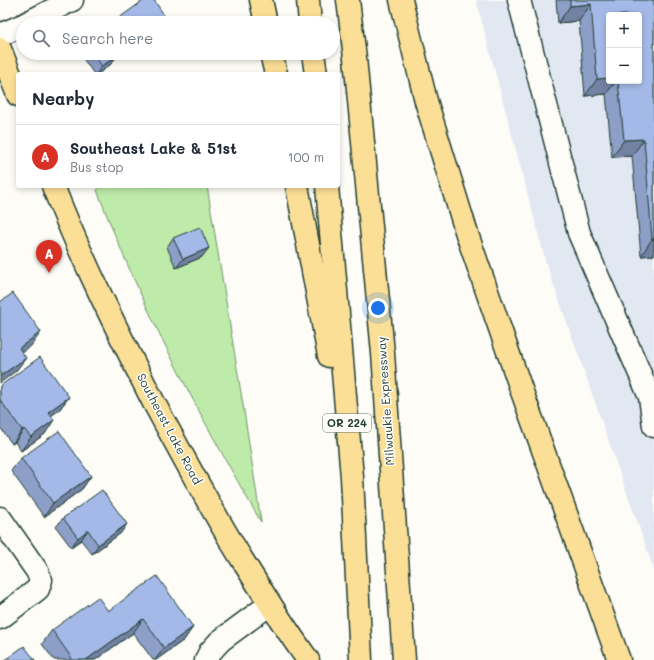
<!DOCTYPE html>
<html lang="en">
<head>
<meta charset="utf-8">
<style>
	:root { --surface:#fff; --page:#f6f6f7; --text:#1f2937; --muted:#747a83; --line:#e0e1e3; --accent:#d93025 }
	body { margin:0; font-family:Mali,sans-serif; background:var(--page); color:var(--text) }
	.controls { position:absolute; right:12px; top:12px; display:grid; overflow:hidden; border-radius:4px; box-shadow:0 2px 6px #0003 }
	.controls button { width:36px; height:36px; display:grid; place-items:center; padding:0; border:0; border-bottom:1px solid var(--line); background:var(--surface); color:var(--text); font:20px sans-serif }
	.you { position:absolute; left:378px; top:308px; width:14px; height:14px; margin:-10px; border:3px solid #fff; border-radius:50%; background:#1a73e8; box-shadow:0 0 0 6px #1a73e833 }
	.badge { display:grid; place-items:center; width:26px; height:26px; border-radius:50%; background:var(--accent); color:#fff; font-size:13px; font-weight:700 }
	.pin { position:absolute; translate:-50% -33px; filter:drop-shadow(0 1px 2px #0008) }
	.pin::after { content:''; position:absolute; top:21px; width:14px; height:12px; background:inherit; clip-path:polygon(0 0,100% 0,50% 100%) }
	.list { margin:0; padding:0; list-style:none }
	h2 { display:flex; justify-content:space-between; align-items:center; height:52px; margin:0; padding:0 16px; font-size:17px }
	h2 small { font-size:13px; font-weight:400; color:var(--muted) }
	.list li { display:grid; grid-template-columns:26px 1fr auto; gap:12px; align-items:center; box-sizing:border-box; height:64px; padding:0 16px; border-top:1px solid var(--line) }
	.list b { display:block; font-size:15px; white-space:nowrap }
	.list p { margin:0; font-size:13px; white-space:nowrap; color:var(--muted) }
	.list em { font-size:13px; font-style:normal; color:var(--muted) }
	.icon { flex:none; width:22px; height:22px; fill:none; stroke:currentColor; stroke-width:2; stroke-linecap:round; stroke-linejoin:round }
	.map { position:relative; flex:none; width:654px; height:660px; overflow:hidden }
	.search { position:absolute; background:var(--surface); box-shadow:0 2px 6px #0003; left:16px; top:16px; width:324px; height:44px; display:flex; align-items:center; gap:10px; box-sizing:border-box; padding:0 14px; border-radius:22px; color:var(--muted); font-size:15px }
	.panel { position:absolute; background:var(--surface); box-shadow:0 2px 6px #0003; left:16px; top:72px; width:324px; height:116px; border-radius:4px }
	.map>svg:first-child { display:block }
</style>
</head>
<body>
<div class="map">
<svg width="654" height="660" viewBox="0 0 654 660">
	<rect width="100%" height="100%" fill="#fdfcf7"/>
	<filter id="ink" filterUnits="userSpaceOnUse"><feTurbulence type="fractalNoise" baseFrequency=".025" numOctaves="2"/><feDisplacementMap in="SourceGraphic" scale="8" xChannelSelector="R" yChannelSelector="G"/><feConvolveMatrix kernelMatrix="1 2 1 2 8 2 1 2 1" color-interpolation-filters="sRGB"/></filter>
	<g filter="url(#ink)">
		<path fill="#e2e8f2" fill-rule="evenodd" d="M 476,0 L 654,0 L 654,570 L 546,263 ZM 609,15 L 639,15 L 639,81 L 609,81 Z"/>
		<path fill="#beeba9" stroke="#6e946e" d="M 103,186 L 207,186 L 244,411 L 261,522 C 199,415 141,306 97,190 Z"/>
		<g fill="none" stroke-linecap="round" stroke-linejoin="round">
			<g stroke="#1f3d34" stroke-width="25">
				<g id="minor">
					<path d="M 519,0 L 579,233 L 650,397 L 654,426"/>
					<path d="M 27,23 L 72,0"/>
					<path d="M 0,35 L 23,25"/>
					<path d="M 0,518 L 37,571 L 41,580 L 38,589 L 0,618"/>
					<path d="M 206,660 L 210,652 L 220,641 L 270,604"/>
				</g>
			</g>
			<g stroke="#1f3d34" stroke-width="25">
				<g id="major">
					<path d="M 0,49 L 18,95"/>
					<path d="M 53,186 C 82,260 118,332 154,403 C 183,456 211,510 243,561 C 264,595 285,628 308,660"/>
				</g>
			</g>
			<g stroke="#1f3d34" stroke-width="25">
				<g id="highway">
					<path d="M 261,0 L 266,23"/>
					<path d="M 308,0 L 310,23"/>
					<path d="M 348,0 L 355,58 L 383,353 L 404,660"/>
					<path d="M 401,0 L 426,101 L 467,234 L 521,389 L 619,660"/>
					<path d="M 271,53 L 276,74"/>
					<path d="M 313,53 L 316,74"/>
					<path d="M 297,186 L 329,356"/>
					<path d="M 327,186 L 352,477 L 361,660"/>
				</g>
			</g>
			<use href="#minor" stroke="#fdfcf7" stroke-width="22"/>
			<use href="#major" stroke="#fbdf96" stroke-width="22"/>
			<use href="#highway" stroke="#fbdf96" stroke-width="22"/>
		</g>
		<g fill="#8d9fc7" stroke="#1f3d34" fill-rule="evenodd">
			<path d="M 556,0 L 654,0 L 654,255 L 641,256 L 632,156 L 612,157 L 606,94 L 585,96 L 579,21 L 558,23 ZM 609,15 L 639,81 L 609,81 Z"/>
			<path d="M 79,53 L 117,53 L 111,64 L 98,74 L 94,74 Z"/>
			<path d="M 173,238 L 202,257 L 176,268 L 167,247 Z"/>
			<path d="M 0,386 L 69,397 L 59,410 L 51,416 L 45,434 L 21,451 L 15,442 L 12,444 L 0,427 Z"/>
			<path d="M 21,458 L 91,476 L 82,489 L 44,517 L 11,471 Z"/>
			<path d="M 63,518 L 121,533 L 92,554 L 81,540 L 71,547 L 56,527 Z"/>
			<path d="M 108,611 L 193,627 L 184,640 L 156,660 L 153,660 L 133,633 L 95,660 L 54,660 L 42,644 L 52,630 Z"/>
		</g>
		<g fill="#7382a2" stroke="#1f3d34">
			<path d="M 591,4 L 579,21 L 558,23 L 570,6 Z"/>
			<path d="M 164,15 L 158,23 L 152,23 Z"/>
			<path d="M 118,55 L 111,64 L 98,74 L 96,74 L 102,66 Z"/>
			<path d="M 609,78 L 609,81 L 616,81 L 606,94 L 585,96 L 597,79 Z"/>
			<path d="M 644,139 L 632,156 L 612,157 L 624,140 Z"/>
			<path d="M 652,239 L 654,239 L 654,255 L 641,256 Z"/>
			<path d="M 209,248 L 202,257 L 176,268 L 183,259 Z"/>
			<path d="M 41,332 L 31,346 L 9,362 L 19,348 Z"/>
			<path d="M 26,358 L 16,371 L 0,383 L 0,376 Z"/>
			<path d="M 69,397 L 59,410 L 39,425 L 48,412 Z"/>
			<path d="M 54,420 L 45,434 L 21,451 L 31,437 Z"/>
			<path d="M 24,429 L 15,442 L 12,444 L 22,430 Z"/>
			<path d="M 91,476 L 82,489 L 44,517 L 53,503 Z"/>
			<path d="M 127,524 L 121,533 L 92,554 L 98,545 Z"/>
			<path d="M 88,530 L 81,540 L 71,547 L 78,538 Z"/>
			<path d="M 143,619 L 133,633 L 95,660 L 86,660 Z"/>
			<path d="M 193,627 L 184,640 L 156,660 L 155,660 L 164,648 Z"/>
		</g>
		<g fill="#a4b9e7" stroke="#1f3d34">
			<path d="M 144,0 L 154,0 L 164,15 L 152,23 L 112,23 Z"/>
			<path d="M 570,0 L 654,0 L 654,239 L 652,239 L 644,139 L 624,140 L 618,81 L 639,81 L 639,15 L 609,15 L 609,78 L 597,79 L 591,4 L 570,6 Z"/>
			<path d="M 92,53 L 117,53 L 118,55 L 102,66 Z"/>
			<path d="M 200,227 L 209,248 L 183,259 L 173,238 Z"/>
			<path d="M 13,293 L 41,332 L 19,348 L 26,358 L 0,376 L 0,302 Z"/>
			<path d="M 40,357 L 69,397 L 48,412 L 54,420 L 31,437 L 24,429 L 22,430 L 0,400 L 0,386 Z"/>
			<path d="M 59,431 L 91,476 L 53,503 L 21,458 Z"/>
			<path d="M 102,490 L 127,524 L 98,545 L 88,530 L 78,538 L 63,518 Z"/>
			<path d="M 157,576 L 193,627 L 164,648 L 143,619 L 86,660 L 73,660 L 52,630 L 98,597 L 108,611 Z"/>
			<path d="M 24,646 L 35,660 L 5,660 Z"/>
		</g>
	</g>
	<g text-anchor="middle" stroke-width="3" stroke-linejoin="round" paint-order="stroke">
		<rect fill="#fdfcf7" stroke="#62766e" stroke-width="1" x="323" y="414" width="48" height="18" rx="3"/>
		<g font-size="11" font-weight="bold" fill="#1f3d34">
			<text x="347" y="427">OR 224</text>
		</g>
		<g font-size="12" fill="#1f3d34" stroke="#fdfcf7">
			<text transform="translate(386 401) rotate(-94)" y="4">Milwaukie Expressway</text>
			<text transform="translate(169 429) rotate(62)" y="4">Southeast Lake Road</text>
		</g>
	</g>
</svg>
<div class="controls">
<button>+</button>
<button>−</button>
</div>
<div class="you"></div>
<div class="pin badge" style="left:49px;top:273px">A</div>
<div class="search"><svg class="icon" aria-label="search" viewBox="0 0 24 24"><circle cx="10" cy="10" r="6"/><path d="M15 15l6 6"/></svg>Search here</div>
<section class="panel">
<h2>Nearby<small></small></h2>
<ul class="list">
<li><span class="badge">A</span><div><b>Southeast Lake &amp; 51st</b><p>Bus stop</p></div><em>100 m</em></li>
</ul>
</section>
</div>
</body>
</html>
